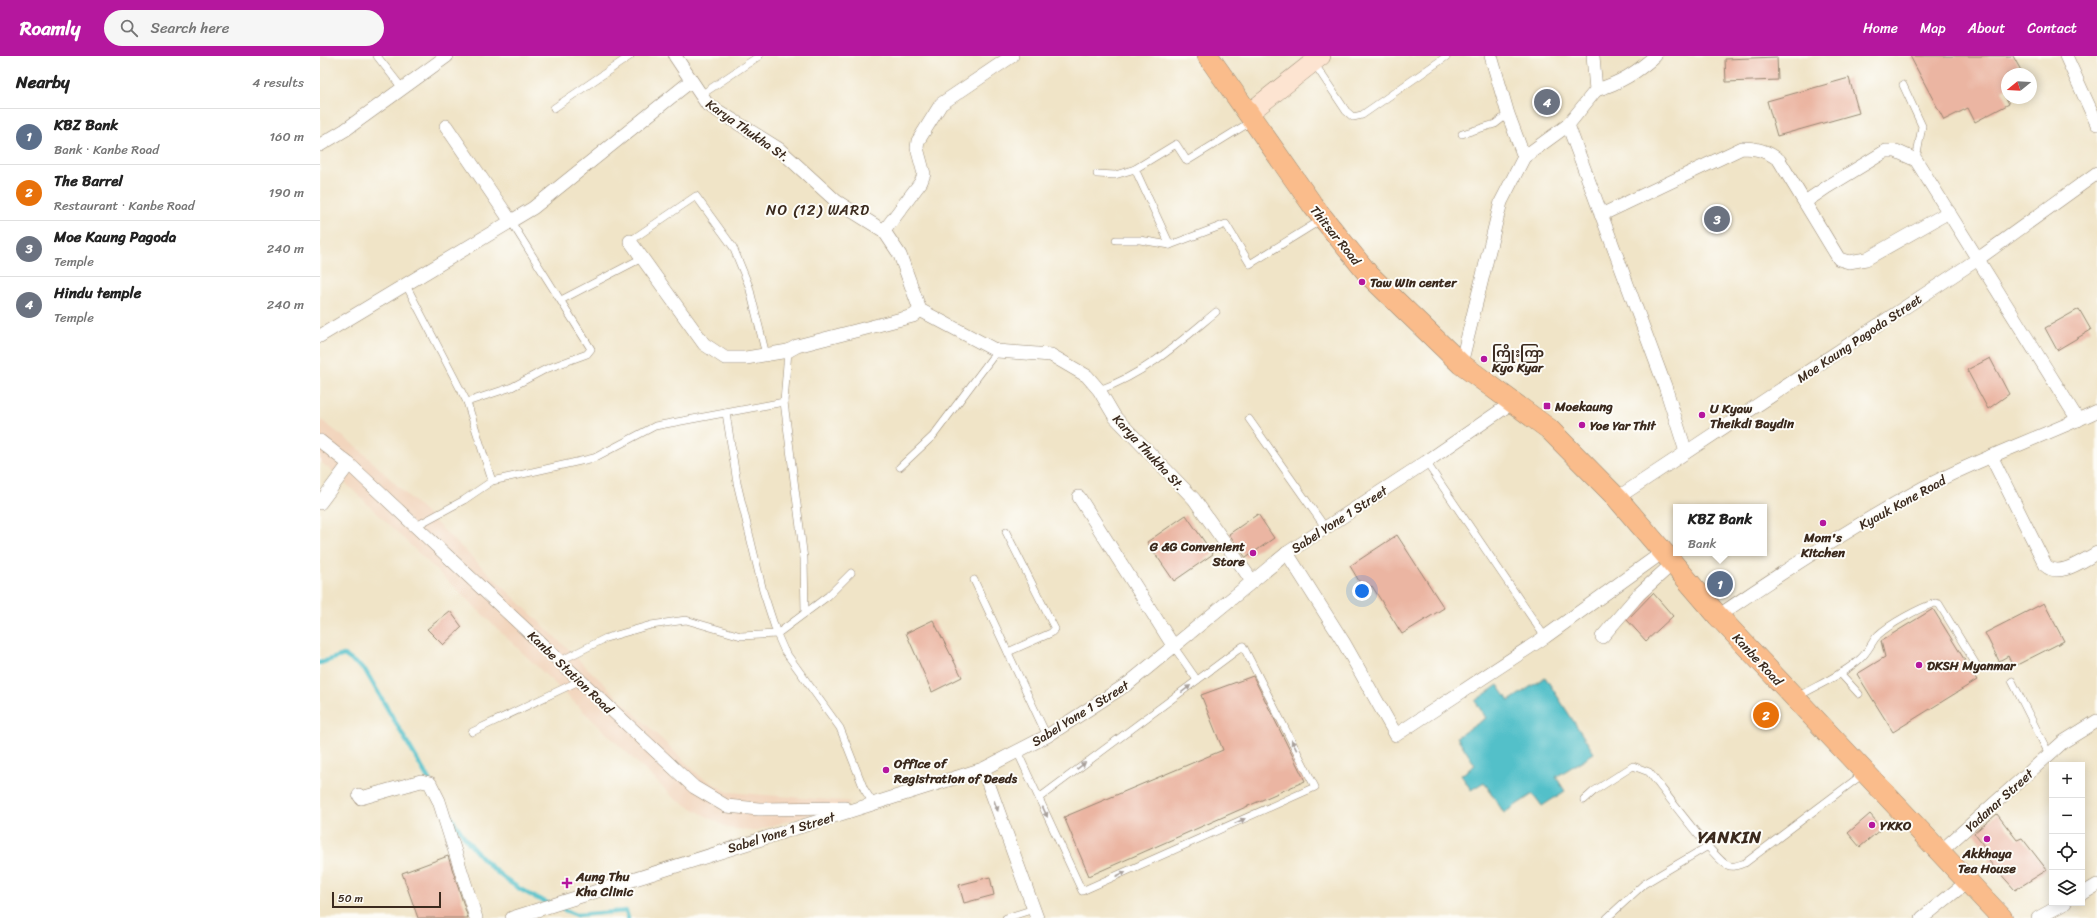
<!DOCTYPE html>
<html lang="en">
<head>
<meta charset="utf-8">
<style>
	:root { --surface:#fff; --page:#f6f6f6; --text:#222; --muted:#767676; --line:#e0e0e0; --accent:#b5179e }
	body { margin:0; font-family:Sriracha,"Noto Sans Myanmar",sans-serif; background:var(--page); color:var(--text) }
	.controls { position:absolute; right:12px; bottom:12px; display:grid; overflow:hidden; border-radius:0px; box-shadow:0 2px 10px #0003 }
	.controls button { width:36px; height:36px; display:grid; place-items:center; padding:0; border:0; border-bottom:1px solid var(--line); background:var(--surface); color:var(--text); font:20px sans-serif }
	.compass { position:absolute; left:1681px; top:12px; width:36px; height:36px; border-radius:50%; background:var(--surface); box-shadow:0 2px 10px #0003; rotate:252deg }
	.scale { position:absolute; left:12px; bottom:10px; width:109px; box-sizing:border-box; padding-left:4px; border:2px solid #3b2a1e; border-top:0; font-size:11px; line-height:14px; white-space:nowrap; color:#3b2a1e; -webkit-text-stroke:3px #fdfcf7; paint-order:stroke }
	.you { position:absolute; left:1042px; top:535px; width:14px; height:14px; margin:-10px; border:3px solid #fff; border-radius:50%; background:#1a73e8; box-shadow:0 0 0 6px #1a73e833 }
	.badge { display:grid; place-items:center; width:26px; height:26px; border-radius:50%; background:var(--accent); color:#fff; font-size:13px; font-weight:700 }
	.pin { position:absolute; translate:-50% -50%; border:2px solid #fff; box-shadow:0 1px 4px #0006 }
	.popup { position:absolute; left:1353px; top:448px; width:94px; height:52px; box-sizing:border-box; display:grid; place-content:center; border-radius:0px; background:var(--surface); filter:drop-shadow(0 1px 3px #0005); font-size:13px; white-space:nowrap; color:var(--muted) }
	.popup b { font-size:15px; color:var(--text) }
	.popup::after { content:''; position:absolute; left:50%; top:100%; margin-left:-8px; border:8px solid transparent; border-top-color:var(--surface) }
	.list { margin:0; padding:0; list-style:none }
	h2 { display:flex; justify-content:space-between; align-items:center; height:52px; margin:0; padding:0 16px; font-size:17px }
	h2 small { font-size:13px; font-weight:400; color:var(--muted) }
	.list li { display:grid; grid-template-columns:26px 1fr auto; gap:12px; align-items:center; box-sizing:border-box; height:56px; padding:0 16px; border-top:1px solid var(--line) }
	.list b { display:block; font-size:15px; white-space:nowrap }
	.list p { margin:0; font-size:13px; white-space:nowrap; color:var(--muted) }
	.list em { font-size:13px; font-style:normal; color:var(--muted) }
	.icon { flex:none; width:22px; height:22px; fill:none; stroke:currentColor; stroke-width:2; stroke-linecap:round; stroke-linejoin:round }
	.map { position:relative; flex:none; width:1777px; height:862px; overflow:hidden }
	header { display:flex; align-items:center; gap:24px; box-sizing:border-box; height:56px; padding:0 20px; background:var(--accent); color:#fff }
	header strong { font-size:19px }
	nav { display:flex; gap:22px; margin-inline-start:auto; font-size:14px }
	.search { width:280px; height:36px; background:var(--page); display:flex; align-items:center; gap:10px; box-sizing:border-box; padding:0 14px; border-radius:22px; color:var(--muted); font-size:15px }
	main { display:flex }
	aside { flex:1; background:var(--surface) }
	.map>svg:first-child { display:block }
</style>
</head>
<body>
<header>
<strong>Roamly</strong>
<div class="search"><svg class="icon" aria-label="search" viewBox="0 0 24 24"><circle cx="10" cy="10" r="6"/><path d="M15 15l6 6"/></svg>Search here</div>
<nav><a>Home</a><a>Map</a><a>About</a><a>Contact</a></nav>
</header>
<main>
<aside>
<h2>Nearby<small>4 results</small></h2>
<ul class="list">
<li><span class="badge" style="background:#5c6f8a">1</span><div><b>KBZ Bank</b><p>Bank · Kanbe Road</p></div><em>160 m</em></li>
<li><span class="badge" style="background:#e8710a">2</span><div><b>The Barrel</b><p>Restaurant · Kanbe Road</p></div><em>190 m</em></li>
<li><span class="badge" style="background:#6b7280">3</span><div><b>Moe Kaung Pagoda</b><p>Temple</p></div><em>240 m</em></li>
<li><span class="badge" style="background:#6b7280">4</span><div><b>Hindu temple</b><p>Temple</p></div><em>240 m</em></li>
</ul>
</aside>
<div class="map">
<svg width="1777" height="862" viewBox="0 0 1777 862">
	<rect width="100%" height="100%" fill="#fdfcf7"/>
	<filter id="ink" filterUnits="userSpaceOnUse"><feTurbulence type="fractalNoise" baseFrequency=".025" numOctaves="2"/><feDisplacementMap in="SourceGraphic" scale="8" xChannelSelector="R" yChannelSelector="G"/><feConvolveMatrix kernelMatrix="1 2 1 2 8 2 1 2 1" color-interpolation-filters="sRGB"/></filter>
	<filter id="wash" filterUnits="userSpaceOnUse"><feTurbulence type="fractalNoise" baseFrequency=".012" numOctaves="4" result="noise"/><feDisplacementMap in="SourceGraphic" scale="16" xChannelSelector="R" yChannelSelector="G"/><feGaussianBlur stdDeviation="0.9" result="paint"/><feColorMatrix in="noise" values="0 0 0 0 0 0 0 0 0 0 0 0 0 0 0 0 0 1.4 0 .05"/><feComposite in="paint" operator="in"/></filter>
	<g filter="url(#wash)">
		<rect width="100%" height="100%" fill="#f0e4c7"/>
		<path fill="#f2d5bd" d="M 0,363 L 38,392 L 380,720 L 408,736 L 534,746 L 434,775 L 408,772 L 355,743 L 14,416 L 0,406 Z"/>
		<path fill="#52c0c9" stroke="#467574" d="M 1225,621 L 1274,697 L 1236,721 L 1245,735 L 1222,750 L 1213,738 L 1184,757 L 1164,726 L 1151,734 L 1141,719 L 1155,709 L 1137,681 L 1166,662 L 1155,645 L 1178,629 L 1189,645 Z"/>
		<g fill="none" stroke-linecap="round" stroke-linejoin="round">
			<g stroke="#52c0c9" stroke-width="4.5">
				<path d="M 0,607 L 24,599 L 45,614 L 109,724"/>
				<path d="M 128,756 C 152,797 184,830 228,847"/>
				<path d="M 237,851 L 257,859 L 306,855 L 308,862"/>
			</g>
		</g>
		<g id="blocks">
			<g fill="#ebb5a2">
				<path d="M 1590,0 L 1693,0 L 1703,18 L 1687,18 L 1687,31 L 1682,34 L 1689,48 L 1655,66 L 1648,52 L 1624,64 Z"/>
				<path d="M 1457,1 L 1458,24 L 1406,26 L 1405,3 Z"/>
				<path d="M 1529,22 L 1539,57 L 1457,80 L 1447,45 Z"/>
				<path d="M 1759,253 L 1771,274 L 1737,294 L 1725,272 Z"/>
				<path d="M 1670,302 L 1689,338 L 1668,353 L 1647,314 Z"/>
				<path d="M 938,458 L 954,482 L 926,502 L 909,478 Z"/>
				<path d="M 866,459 L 893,498 L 854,525 L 827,486 Z"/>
				<path d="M 1077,479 L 1124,552 L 1082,578 L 1052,530 L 1045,535 L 1030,510 Z"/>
				<path d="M 1333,537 L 1353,560 L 1326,585 L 1307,564 Z"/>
				<path d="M 1724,547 L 1744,585 L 1693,611 L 1688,600 L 1679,605 L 1665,577 Z"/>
				<path d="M 1613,553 L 1657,624 L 1573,676 L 1537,618 L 1565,601 L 1561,585 Z"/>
				<path d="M 130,555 L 142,571 L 123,589 L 107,573 Z"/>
				<path d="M 613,564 L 642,621 L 612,636 L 586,577 Z"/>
				<path d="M 933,620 L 985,725 L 769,820 L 744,761 L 903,694 L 881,639 Z"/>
				<path d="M 1550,758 L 1562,772 L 1540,791 L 1528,777 Z"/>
				<path d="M 1677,758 L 1697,784 L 1702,782 L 1727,814 L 1695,834 L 1668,804 L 1672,801 L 1654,777 Z"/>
				<path d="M 128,800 L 148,862 L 98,862 L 82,817 Z"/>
				<path d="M 670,821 L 674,839 L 644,847 L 639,829 Z"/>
			</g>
		</g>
	</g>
	<g filter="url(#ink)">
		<use href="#blocks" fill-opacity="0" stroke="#968772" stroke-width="1"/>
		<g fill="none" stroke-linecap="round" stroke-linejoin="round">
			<g stroke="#968772" stroke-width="8">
				<g id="lane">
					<path d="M 57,0 L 82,32"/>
					<path d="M 994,7 L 1026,55 L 1033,61 L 1042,59 L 1127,0"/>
					<path d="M 1583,29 L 1602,70 L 1596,104"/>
					<path d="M 381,39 L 439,0"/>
					<path d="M 234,52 L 310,0"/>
					<path d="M 1142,78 L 1175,68 L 1188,58"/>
					<path d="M 815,113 L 850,189"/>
					<path d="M 777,118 L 795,119 L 815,113 L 856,88 L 867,105 L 932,65"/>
					<path d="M 796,184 L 820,184 L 850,189 L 906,168 L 930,208 L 1001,164"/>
					<path d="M 310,185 L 376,140 L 413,191 L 429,230 L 446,299"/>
					<path d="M 86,229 L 147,346 L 172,425"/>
					<path d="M 241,244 L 322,202"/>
					<path d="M 468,295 L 464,346 L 484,503 L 485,557"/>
					<path d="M 779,334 C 825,318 860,286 896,256"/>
					<path d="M 147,346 L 192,331 L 226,313 L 267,298 L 271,293 L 190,164"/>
					<path d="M 406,357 L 417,427 L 443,535 L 457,578 L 464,594 L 520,672 L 544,733 L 553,747"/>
					<path d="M 929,363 L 1005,471"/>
					<path d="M 1106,406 L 1225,581"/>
					<path d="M 580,411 L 613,380 L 677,295"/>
					<path d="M 96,470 L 144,444 L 172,425 L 274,402 L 335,370 L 464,346"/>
					<path d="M 686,476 L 735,573 L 731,577 L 688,596"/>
					<path d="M 654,524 L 727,680"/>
					<path d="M 854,591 L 877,624"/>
					<path d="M 240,605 L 286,582 L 331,569 L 366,564 L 421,580 L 457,578 L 508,540 L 531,517"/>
					<path d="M 1520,617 L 1539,638"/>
					<path d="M 1692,625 L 1729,698"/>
					<path d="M 1477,641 C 1498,629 1522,619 1540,603 C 1549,595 1552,585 1558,579 C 1570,568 1599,552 1615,547 L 1619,548 L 1657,610"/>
					<path d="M 152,676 L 259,625"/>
					<path d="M 697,695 L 762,835 L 995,731 L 923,590 L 719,742"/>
					<path d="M 1264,744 L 1274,735 L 1313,710 L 1329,716 C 1342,732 1393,802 1407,809 C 1414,812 1418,809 1425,807 L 1543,718"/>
					<path d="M 686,862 L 714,853"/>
					<path d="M 1287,862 L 1324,828 L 1388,790"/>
				</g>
			</g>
			<g stroke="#968772" stroke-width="14">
				<g id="street">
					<path d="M 355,0 L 387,48 L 459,93 L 516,145 L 564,175 L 580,199 L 600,254 L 677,295 L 731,299 L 767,320 L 779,334 L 795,361 L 874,443 L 932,525"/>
					<path d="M 1171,0 L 1188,58 L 1204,101"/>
					<path d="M 1746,0 L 1777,68"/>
					<path d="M 1276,34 C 1300,27 1316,17 1335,0"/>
					<path d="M 1248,69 L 1345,330 L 1366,396"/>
					<path d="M 126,70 L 190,164"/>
					<path d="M 0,89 L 25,74 L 127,0"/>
					<path d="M 1485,146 L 1507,131 L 1566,95 L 1576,95 L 1596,104 L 1758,364"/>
					<path d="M 1281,159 L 1422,92 C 1437,92 1447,95 1459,104 L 1519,203 L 1529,206 L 1546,203 L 1629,156"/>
					<path d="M 564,175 L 601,126 L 604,118 L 597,92 L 598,85 L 621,48 L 692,0"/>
					<path d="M 310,185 L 384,288 L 405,302 L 426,302 L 468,295 L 477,290 L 593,260 L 600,254"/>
					<path d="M 0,280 L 213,152 L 371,25"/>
					<path d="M 1141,308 L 1181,146 L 1204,101 L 1248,69 L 1276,34 L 1273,0"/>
					<path d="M 0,385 L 29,408 L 374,731 L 406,750 L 439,753 L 525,752"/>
					<path d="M 1671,400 L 1726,510 C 1740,522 1763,504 1777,497"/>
					<path d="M 759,441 L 854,591"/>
					<path d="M 1297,442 L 1658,203 L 1777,117"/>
					<path d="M 0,447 L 29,408"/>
					<path d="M 967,497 L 1024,587 L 1076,679 L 1225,581 L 1343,496"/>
					<path d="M 1398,560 C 1465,514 1532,471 1603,432 C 1659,402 1720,382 1777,355"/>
					<path d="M 1282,581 L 1319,538 L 1352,508"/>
					<path d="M 663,713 L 717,862"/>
					<path d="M 39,739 L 41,742 L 101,725 L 110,727 L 119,745 L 156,862"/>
					<path d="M 1620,796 L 1743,686 L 1777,665"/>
					<path d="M 1762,838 L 1777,829"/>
					<path d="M 192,862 L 663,713 L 727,680 L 809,627 L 967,497 L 1106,406 L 1193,346"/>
					<path d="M 1602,862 L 1647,826"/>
					<path d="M 1718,862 L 1745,847"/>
				</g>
			</g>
			<g stroke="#968772" stroke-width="20">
				<path id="secondary" d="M 929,57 L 1001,0"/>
			</g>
			<g stroke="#968772" stroke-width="22">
				<path id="primary" d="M 888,0 L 994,151 L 1049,219 L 1141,308 L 1229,373 L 1297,442 L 1398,560 L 1682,862"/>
			</g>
			<use href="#lane" stroke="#fff" stroke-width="7"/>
			<use href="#street" stroke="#fff" stroke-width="13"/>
			<use href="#secondary" stroke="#fde4d1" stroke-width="19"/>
			<use href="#primary" stroke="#fabc8b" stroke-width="21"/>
		</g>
		<defs><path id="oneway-solid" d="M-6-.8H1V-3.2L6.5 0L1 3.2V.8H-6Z"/></defs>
		<g fill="#a79f9a">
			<use href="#oneway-solid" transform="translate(866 633) rotate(-37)"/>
			<use href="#oneway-solid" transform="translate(974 689) rotate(-117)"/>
			<use href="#oneway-solid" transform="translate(761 710) rotate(-37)"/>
			<use href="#oneway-solid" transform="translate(676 750) rotate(70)"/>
			<use href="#oneway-solid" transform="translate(725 756) rotate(65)"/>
			<use href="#oneway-solid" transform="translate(920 765) rotate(-24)"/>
			<use href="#oneway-solid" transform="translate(801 818) rotate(-24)"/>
		</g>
	</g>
	<g fill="#b5179e" stroke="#fdfcf7" stroke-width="1.5">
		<circle cx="1042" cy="226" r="4"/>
		<circle cx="1164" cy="303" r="4"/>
		<rect x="1223" y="346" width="8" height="8" rx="2"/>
		<circle cx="1382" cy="359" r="4"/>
		<circle cx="1262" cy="369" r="4"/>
		<circle cx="1503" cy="467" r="4"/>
		<circle cx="933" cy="497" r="4"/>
		<circle cx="1599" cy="609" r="4"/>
		<circle cx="566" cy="714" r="4"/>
		<circle cx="1552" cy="769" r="4"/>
		<circle cx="1667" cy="783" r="4"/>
		<path d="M245 821h4v4h4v4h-4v4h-4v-4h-4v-4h4z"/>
	</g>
	<g text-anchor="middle" stroke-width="4" stroke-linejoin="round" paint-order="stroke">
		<g font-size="13" fill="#3b2a1e" stroke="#fdfcf7">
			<text transform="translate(428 74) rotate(35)" y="5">Karya Thukha St.</text>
			<text transform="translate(1016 179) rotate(51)" y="5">Thitsar Road</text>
			<text transform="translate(1539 282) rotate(-34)" y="5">Moe Kaung Pagoda Street</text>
			<text transform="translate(829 396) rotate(47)" y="5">Karya Thukha St.</text>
			<text transform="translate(1582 446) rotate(-29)" y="5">Kyauk Kone Road</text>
			<text transform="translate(1019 463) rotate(-33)" y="5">Sabel Yone 1 Street</text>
			<text transform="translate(1438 603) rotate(47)" y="5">Kanbe Road</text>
			<text transform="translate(251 616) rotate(44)" y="5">Kanbe Station Road</text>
			<text transform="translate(760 657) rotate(-32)" y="5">Sabel Yone 1 Street</text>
			<text transform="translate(1679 744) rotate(-42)" y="5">Yadanar Street</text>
			<text transform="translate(461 776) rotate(-17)" y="5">Sabel Yone 1 Street</text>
		</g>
		<g font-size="13" font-weight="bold" fill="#3b2a1e" stroke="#fdfcf7" text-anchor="start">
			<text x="1050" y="231">Taw Win center</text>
			<text x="1172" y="301">ကြိုးကြာ<tspan x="1172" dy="15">Kyo Kyar</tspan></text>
			<text x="1235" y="355">Moekaung</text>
			<text x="1390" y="357">U Kyaw<tspan x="1390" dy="15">Theikdi Baydin</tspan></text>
			<text x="1270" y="374">Yoe Yar Thit</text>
			<text x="1503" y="486" text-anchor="middle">Mom's<tspan x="1503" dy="15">Kitchen</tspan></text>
			<text x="925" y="495" text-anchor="end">G &amp;G Convenient<tspan x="925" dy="15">Store</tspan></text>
			<text x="1607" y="614">DKSH Myanmar</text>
			<text x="574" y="712">Office of<tspan x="574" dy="15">Registration of Deeds</tspan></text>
			<text x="1560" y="774">YKKO</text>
			<text x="1667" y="802" text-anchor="middle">Akkhaya<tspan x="1667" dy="15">Tea House</tspan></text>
			<text x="256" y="825">Aung Thu<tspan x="256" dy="15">Kha Clinic</tspan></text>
		</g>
		<g font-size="15" letter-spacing="1" fill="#3b2a1e" stroke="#fdfcf7">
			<text x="498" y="159">NO (12) WARD</text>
		</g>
		<g font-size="17" font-weight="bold" letter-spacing="1" fill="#3b2a1e" stroke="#fdfcf7">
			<text x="1410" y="787">YANKIN</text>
		</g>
	</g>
</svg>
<div class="controls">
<button>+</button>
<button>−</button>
<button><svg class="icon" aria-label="locate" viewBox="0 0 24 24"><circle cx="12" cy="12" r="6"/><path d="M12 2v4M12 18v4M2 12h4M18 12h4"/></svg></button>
<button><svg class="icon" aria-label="layers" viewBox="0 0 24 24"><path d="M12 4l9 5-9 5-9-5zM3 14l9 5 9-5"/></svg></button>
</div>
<svg class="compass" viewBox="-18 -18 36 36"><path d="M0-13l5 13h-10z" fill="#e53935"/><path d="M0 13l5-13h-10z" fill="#767676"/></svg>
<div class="scale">50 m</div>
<div class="you"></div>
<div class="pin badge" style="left:1400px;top:528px;background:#5c6f8a">1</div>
<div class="popup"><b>KBZ Bank</b>Bank</div>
<div class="pin badge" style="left:1446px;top:659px;background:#e8710a">2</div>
<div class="pin badge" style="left:1397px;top:163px;background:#6b7280">3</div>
<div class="pin badge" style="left:1227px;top:46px;background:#6b7280">4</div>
</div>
</main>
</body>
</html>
